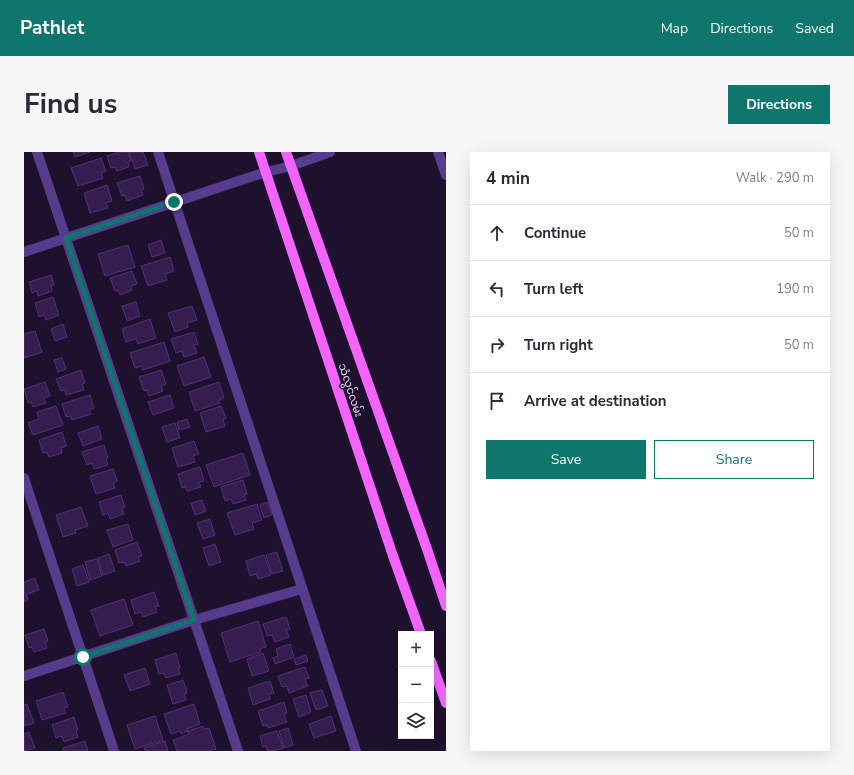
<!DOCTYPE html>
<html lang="en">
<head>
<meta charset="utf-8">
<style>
	:root { --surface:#fff; --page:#f7f7f7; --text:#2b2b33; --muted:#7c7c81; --line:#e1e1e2; --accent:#0f766e }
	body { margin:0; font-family:"Nunito Sans","Noto Sans Myanmar",sans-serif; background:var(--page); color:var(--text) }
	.controls { position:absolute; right:12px; bottom:12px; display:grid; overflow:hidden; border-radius:0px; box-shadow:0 4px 16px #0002 }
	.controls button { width:36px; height:36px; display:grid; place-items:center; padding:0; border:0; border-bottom:1px solid var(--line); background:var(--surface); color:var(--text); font:20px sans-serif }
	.stop { position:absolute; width:12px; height:12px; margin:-9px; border:3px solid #0f766e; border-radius:50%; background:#fff }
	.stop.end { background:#0f766e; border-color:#fff; box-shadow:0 1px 4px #0008 }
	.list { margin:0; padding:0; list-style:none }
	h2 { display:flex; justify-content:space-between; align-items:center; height:52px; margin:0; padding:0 16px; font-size:17px }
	h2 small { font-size:13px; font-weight:400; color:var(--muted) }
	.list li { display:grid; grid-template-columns:26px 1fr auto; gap:12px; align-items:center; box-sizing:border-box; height:56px; padding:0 16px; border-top:1px solid var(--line) }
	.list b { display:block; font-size:15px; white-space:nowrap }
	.list em { font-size:13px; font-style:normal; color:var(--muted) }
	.actions { display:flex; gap:8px; padding:12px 16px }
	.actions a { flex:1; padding:9px 0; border:1px solid var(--accent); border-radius:0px; text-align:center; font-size:14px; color:var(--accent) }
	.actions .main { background:var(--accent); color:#fff }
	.icon { flex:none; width:22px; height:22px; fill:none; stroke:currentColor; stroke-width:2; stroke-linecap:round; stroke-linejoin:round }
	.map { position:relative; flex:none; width:422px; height:599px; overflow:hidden; border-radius:0px }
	header { display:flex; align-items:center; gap:24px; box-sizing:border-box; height:56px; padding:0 20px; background:var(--accent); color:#fff }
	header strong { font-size:19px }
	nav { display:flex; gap:22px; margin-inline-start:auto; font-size:14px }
	.intro { display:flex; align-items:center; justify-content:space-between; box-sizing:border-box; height:96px; padding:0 24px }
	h1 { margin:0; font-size:28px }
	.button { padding:10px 18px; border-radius:0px; background:var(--accent); color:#fff; font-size:14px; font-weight:700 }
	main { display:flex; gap:24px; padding:0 24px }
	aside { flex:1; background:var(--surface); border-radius:0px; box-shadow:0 4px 16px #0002 }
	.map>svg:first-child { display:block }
</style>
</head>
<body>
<header>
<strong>Pathlet</strong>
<nav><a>Map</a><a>Directions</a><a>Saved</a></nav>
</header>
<div class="intro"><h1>Find us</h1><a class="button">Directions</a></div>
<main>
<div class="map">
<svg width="422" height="599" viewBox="0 0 422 599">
	<rect width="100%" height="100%" fill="#1e112d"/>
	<g fill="#361d4f" stroke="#542f7b">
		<path d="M 49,0 L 66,0 L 51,5 Z"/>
		<path d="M 95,0 L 104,0 L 107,9 L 104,10 L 105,15 L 93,19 L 91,15 L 87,16 L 83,4 Z"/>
		<path d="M 105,0 L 119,0 L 124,13 L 111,17 Z"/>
		<path d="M 77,6 L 82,19 L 77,21 L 79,26 L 54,34 L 47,16 Z"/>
		<path d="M 116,24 L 120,37 L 117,38 L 119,43 L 103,49 L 101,43 L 98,44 L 93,31 Z"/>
		<path d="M 83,33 L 88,49 L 82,51 L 84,56 L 66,61 L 60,41 Z"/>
		<path d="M 137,88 L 141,101 L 128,105 L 124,93 Z"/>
		<path d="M 104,93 L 111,115 L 81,124 L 74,102 Z"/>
		<path d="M 146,105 L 150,119 L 141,122 L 143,128 L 124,134 L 117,114 Z"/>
		<path d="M 108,119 L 113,132 L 107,134 L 108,138 L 96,143 L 94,138 L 91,139 L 86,126 Z"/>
		<path d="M 27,123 L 30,133 L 27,134 L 28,139 L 14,144 L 13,139 L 8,141 L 5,130 Z"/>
		<path d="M 29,145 L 35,163 L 22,168 L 20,163 L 15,165 L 11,151 Z"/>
		<path d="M 112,150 L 116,164 L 103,169 L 98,154 Z"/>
		<path d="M 168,154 L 173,168 L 163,171 L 164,175 L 151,180 L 144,161 Z"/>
		<path d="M 126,167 L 132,186 L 114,192 L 112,187 L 102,190 L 98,177 Z"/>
		<path d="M 39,172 L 43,185 L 31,189 L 27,177 Z"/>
		<path d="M 11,179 L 18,200 L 0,206 L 0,182 Z"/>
		<path d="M 170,180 L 174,192 L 170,193 L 173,201 L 160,205 L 158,199 L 152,201 L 147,187 Z"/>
		<path d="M 140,190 L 146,209 L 119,218 L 118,214 L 111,216 L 106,201 Z"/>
		<path d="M 180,205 L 187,225 L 160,234 L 153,214 Z"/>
		<path d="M 38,206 L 42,217 L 34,220 L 30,208 Z"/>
		<path d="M 57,218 L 61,231 L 58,232 L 60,238 L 42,243 L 41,238 L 37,239 L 32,227 Z"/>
		<path d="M 137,218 L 142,232 L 137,234 L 139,239 L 125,244 L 123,238 L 120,239 L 115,225 Z"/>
		<path d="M 21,230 L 26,244 L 20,246 L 22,251 L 9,255 L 7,250 L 4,251 L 0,237 Z"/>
		<path d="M 195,230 L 200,246 L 195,248 L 196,251 L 171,259 L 165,240 Z"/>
		<path d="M 66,243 L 70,256 L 65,258 L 67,262 L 48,268 L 47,264 L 42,265 L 38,252 Z"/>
		<path d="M 146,243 L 150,256 L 129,263 L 124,250 Z"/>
		<path d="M 32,254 L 39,273 L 9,283 L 4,271 L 15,267 L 13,260 Z"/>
		<path d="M 197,254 L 202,266 L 199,267 L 201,274 L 182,280 L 176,261 Z"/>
		<path d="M 163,267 L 166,275 L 155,278 L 153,270 Z"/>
		<path d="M 151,271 L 156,286 L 143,290 L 138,275 Z"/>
		<path d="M 74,274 L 78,287 L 59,294 L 54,281 Z"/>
		<path d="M 38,280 L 42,294 L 37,296 L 38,301 L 25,305 L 23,300 L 19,301 L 15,288 Z"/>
		<path d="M 170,289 L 175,302 L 169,304 L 171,310 L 154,315 L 148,296 Z"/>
		<path d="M 80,293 L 84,306 L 82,307 L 84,313 L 70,317 L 68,311 L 63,313 L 58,300 Z"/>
		<path d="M 219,301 L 226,323 L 190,335 L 182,313 Z"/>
		<path d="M 176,315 L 180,329 L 175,330 L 177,335 L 163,339 L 161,335 L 158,336 L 154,322 Z"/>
		<path d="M 89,317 L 93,329 L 89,331 L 91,336 L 72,342 L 66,324 Z"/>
		<path d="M 219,328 L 223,342 L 220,343 L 222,348 L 209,352 L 207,347 L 201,349 L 197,335 Z"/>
		<path d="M 97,343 L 101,355 L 98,356 L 100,362 L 86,367 L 84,361 L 79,363 L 75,350 Z"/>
		<path d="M 178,348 L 182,359 L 171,363 L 167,351 Z"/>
		<path d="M 244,350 L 248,363 L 240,366 L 236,353 Z"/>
		<path d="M 233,352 L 238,368 L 228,371 L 230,377 L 211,383 L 203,361 Z"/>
		<path d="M 57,355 L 64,374 L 51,378 L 52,381 L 39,385 L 32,363 Z"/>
		<path d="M 186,367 L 191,383 L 179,387 L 173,371 Z"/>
		<path d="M 104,372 L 109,388 L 89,395 L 83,378 Z"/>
		<path d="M 113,390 L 118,404 L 114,405 L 116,409 L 102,414 L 101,410 L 95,411 L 91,398 Z"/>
		<path d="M 191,392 L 197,410 L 185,414 L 179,396 Z"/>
		<path d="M 253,400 L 259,419 L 248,422 L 242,403 Z"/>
		<path d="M 85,402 L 91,419 L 79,423 L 74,406 Z"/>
		<path d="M 240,403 L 247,423 L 234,427 L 232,422 L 226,424 L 222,409 Z"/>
		<path d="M 73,407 L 78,424 L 66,428 L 61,410 Z"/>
		<path d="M 59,413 L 65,430 L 53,434 L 48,417 Z"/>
		<path d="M 11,426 L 15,438 L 2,442 L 4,448 L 0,450 L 0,430 Z"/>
		<path d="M 130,440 L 135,454 L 131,455 L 133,460 L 119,465 L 117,460 L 111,462 L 107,448 Z"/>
		<path d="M 100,447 L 109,473 L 76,484 L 67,458 Z"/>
		<path d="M 262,465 L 266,477 L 262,478 L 265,485 L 251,490 L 248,483 L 243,484 L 239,472 Z"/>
		<path d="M 234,469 L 242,495 L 236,497 L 237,500 L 206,510 L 197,481 Z"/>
		<path d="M 20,477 L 24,489 L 21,490 L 23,496 L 10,500 L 8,495 L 5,496 L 1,483 Z"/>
		<path d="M 266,492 L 270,505 L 251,512 L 249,506 L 254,504 L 252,497 Z"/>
		<path d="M 152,501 L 156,516 L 154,516 L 156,522 L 142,526 L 140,521 L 135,522 L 131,508 Z"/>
		<path d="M 239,501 L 245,519 L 228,524 L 223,507 Z"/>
		<path d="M 282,503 L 284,509 L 272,513 L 270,507 Z"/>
		<path d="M 281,515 L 285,526 L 281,527 L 284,534 L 265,541 L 263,534 L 258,535 L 254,524 Z"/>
		<path d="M 121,516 L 126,532 L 106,539 L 100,523 Z"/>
		<path d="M 159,528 L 163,541 L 160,542 L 162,548 L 149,552 L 143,533 Z"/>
		<path d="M 246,529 L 250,541 L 245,542 L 246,547 L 229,553 L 224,536 Z"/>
		<path d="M 298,538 L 304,554 L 292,558 L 286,541 Z"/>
		<path d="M 39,540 L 44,555 L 40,556 L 42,561 L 18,568 L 12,549 Z"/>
		<path d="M 282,543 L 287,560 L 275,565 L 269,547 Z"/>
		<path d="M 260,550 L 263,561 L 260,562 L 263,570 L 244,576 L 243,573 L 239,574 L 234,559 Z"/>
		<path d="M 3,552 L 10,571 L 0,574 L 0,553 Z"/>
		<path d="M 170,552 L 176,572 L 163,577 L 164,579 L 157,582 L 156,579 L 147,582 L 140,562 Z"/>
		<path d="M 131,564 L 139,588 L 111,597 L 103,573 Z"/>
		<path d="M 307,564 L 312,579 L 290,586 L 285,572 Z"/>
		<path d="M 50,565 L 54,578 L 52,579 L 54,585 L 40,590 L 38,584 L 32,586 L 28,573 Z"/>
		<path d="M 179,574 L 180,577 L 185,576 L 192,597 L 184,599 L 153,599 L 149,588 L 165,582 L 164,579 Z"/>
		<path d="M 264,576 L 269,593 L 260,596 L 255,579 Z"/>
		<path d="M 253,579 L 259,596 L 249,599 L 244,599 L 242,594 L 239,595 L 236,584 Z"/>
		<path d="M 5,580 L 11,596 L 0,599 L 0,582 Z"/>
		<path d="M 61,589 L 64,599 L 39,599 L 39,596 Z"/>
		<path d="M 141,589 L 144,599 L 121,599 L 120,596 Z"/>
	</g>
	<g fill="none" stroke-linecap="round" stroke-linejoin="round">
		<g stroke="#573c8d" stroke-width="10">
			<path d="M 13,0 L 214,599"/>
			<path d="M 134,0 L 332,599"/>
			<path d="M 414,0 L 422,23"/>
			<path d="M 0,100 L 242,20 L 267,14 L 306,0"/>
			<path d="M 0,326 L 90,599"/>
			<path d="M 0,524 L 170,468 L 278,437"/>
		</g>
		<g stroke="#f364ff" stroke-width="10">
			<path d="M 235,0 L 369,404 L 397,482"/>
			<path d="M 262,0 L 403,397 L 422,454"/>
			<path d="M 407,509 L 422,551"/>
		</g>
	</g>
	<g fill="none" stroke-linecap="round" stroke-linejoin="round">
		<path stroke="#0f766e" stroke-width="5" d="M 59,505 L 170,468 L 42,86 L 150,50"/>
	</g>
	<g text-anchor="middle" stroke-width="3" stroke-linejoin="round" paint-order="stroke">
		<g font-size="11" fill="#ebddff" stroke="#1e112d">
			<text transform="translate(327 238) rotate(72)" y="4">သံလွင်လမ်း</text>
		</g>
	</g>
</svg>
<div class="controls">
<button>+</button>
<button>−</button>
<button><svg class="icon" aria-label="layers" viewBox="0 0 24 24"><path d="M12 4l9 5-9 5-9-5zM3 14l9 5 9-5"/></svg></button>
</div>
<div class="stop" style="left:59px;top:505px"></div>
<div class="stop end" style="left:150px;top:50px"></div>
</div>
<aside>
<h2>4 min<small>Walk · 290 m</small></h2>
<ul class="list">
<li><svg class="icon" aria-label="ahead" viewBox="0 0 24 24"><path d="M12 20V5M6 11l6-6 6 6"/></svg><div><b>Continue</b></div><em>50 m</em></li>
<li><svg class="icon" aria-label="left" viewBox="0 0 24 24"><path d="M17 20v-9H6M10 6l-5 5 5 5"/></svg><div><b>Turn left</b></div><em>190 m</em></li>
<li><svg class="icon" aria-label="right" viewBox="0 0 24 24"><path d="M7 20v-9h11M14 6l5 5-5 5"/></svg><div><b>Turn right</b></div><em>50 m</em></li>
<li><svg class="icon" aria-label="arrive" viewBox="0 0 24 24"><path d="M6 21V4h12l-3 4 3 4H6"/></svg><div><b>Arrive at destination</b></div></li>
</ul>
<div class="actions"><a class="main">Save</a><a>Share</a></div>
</aside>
</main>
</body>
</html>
